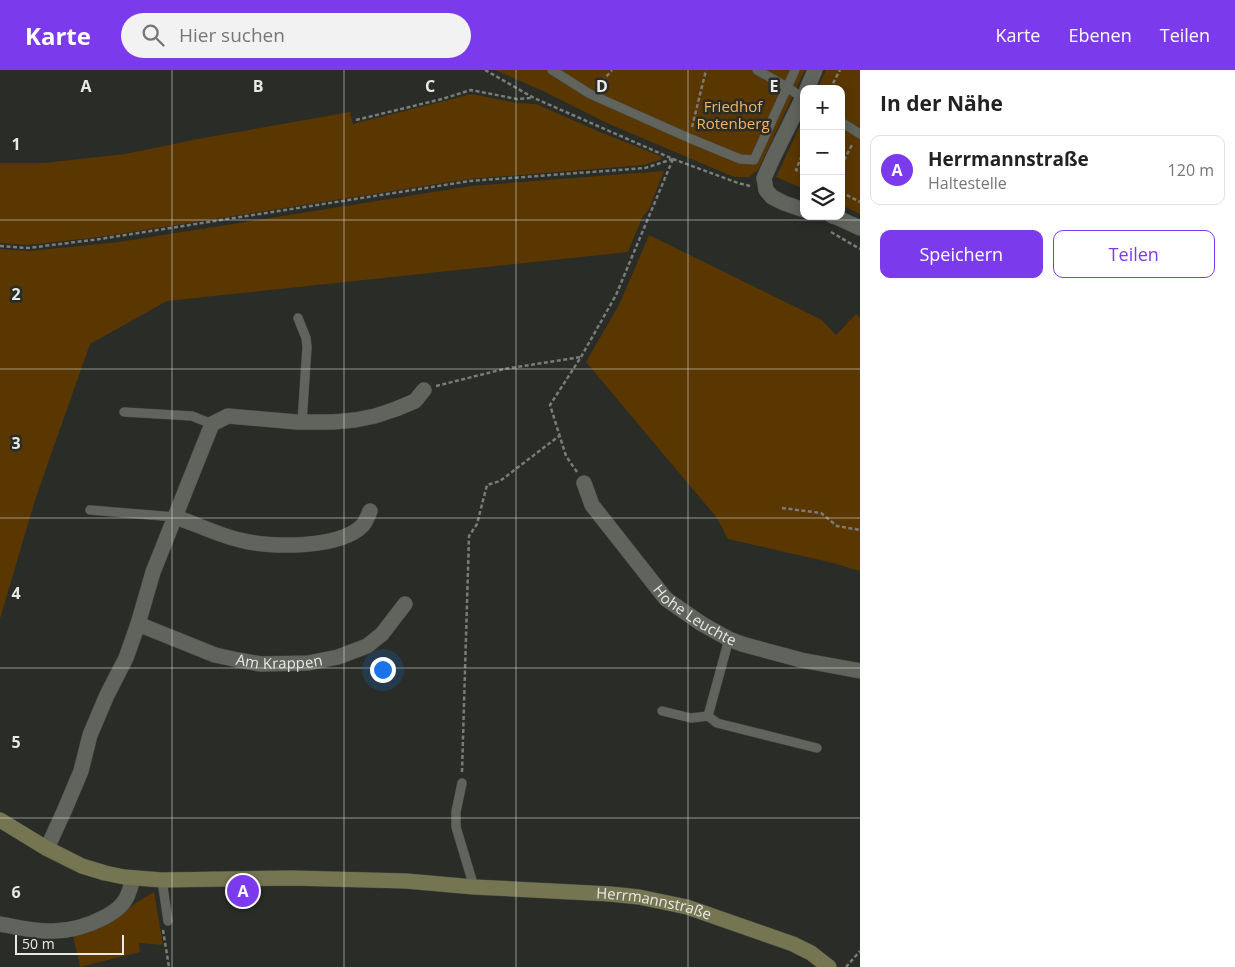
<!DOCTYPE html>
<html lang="de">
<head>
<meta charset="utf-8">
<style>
	:root { --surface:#fff; --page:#f2f2f2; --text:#222; --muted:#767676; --line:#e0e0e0; --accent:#7c3aed }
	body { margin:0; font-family:"Open Sans",sans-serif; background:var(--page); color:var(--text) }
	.controls { position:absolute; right:15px; top:15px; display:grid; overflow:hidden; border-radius:10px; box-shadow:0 2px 12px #0003 }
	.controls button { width:45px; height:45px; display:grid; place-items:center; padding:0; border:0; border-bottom:1px solid var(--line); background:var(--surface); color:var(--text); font:25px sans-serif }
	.scale { position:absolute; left:15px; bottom:12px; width:109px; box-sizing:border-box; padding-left:5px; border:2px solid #e7e9e6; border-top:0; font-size:14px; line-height:18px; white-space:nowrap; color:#e7e9e6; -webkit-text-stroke:4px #292c27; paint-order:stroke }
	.you { position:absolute; left:382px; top:599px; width:18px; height:18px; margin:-12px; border:4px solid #fff; border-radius:50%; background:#1a73e8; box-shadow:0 0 0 8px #1a73e833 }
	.badge { display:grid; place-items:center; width:32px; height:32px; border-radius:50%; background:var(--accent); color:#fff; font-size:16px; font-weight:700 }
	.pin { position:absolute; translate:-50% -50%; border:2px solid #fff; box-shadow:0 1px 5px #0006 }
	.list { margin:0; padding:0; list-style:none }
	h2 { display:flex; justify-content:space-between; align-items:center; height:65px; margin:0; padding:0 20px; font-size:21px }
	h2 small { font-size:16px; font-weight:400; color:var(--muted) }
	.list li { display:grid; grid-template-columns:32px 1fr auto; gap:15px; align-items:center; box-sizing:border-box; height:70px; margin:0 10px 10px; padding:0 10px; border:1px solid var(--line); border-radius:10px }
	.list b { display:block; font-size:19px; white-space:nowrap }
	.list p { margin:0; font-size:16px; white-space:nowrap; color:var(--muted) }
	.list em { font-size:16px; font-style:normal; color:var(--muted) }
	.actions { display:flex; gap:10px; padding:15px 20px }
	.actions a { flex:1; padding:11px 0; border:1px solid var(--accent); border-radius:10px; text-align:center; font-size:18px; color:var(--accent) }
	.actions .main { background:var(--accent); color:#fff }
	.icon { flex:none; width:28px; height:28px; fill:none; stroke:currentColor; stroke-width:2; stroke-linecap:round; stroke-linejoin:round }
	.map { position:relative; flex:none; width:860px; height:897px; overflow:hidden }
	header { display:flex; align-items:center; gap:30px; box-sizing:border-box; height:70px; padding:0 25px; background:var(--accent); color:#fff }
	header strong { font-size:24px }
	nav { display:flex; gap:28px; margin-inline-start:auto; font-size:18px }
	.search { width:350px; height:45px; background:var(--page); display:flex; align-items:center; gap:12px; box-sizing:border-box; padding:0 18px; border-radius:28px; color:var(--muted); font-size:19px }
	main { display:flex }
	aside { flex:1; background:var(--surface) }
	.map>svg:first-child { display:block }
</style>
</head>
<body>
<header>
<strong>Karte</strong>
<div class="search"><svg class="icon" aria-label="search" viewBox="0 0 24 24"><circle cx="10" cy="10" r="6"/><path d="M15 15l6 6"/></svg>Hier suchen</div>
<nav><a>Karte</a><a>Ebenen</a><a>Teilen</a></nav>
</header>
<main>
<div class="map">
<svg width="860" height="897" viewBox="0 0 860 897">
	<rect width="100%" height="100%" fill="#292c27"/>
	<g fill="#5a3700">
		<path d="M 495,0 L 805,0 L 758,100 L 749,107 L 734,107 L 607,53 L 543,21 Z"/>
		<path d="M 826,0 L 860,0 L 860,144 L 841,135 L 841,19 L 817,19 Z"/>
		<path d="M 472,24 L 516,33 L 536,34 L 600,62 L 660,86 L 662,89 L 644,95 L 469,109 L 100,167 L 28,175 L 0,173 L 0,93 L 44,93 L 125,84 L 203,68 L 350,42 L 353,54 Z"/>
		<path d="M 804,47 L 804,119 L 776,107 Z"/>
		<path d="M 664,101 L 649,139 L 642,148 L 628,182 L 167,231 L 90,274 L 35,430 L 0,549 L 0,179 L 29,181 L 119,172 L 471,116 Z"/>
		<path d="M 649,165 L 822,250 L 836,265 L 856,244 L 860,248 L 860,501 L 833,493 L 728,469 L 717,448 L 586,292 L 620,233 Z"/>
		<path d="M 154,822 L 163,875 L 139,873 L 140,882 L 80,897 L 73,865 L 117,848 L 137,832 Z"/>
	</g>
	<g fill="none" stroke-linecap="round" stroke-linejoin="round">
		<g stroke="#454843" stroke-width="10">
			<g id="lane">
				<path d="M 552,0 L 590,24 L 689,68 L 740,89 L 754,90 L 795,0"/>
				<path d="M 757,0 L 787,17 L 804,29"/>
				<path d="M 841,52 L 860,64"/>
				<path d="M 298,248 L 306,268 L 307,277 L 302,352"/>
				<path d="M 124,342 L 192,346 L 212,354"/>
				<path d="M 90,440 L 175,447"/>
				<path d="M 729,569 L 708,646 L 717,653 L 817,678"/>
				<path d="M 662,641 L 691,648 L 708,646"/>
				<path d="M 462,713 L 456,742 L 456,757 L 474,817"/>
				<path d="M 162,810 L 168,851"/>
			</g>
		</g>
		<g stroke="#454843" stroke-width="16">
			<g id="street">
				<path d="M 807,19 L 815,0"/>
				<path d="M 804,25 L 773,88 L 764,108 L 766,120 L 772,127 L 784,133 L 804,140"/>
				<path d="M 832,146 L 836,147 L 860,158"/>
				<path id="s1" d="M 584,413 L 592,435 L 666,529 L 702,554 L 729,569 L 742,574 L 801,590 L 860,601"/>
				<path d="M 175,447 C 197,454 218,465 240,470 C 270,478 340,479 363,455 C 366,451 368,446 370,441"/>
				<path id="s2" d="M 138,554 L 215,585 L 238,590 L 261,594 L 308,593 L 338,587 L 367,576 L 382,564 L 405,534"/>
				<path d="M 46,778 L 50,772 L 65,739 L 81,701 L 90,665 L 107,625 L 126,588 L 138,554 L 153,502 L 212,354 L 228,346 L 297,352 L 333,352 L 355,350 L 375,346 L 396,339 L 415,331 L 424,320"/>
				<path d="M 0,854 C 40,862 67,867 105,847 C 112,843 118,840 123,833 C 129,826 131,816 133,808"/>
			</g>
		</g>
		<g stroke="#454843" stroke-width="16">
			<g id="secondary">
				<path id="s3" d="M 0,750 L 46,778 L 82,796 L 105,803 L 124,807 L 162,810 L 292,808 L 406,811 L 474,817 L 610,824 L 639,827 L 687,837 L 793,874 L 811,883 L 829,897"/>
			</g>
		</g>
		<g stroke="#797c78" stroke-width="2.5" stroke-dasharray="4 2.5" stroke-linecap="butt">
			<path d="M 485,0 L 534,28 L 673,89 L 738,113 L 750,116"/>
			<path d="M 598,16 L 612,0"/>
			<path d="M 830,19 L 840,0"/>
			<path d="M 356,50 L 442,29 L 471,20 L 517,29 L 532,28"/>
			<path d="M 692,57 L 706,0"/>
			<path d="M 804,80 L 796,100 L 804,104"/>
			<path d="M 841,96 L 853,73"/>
			<path d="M 841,122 L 860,132"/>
			<path d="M 831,162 L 860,179"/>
			<path d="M 0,176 L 28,178 L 100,169 L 470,111 L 645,98 L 673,89"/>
			<path d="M 436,316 L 504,299 L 581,287"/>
			<path d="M 577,402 L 566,386 L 550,335 L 581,287 L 616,225 L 673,89"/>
			<path d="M 782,438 L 821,443 L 837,456 L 860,460"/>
			<path d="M 462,702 L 469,466 L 477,454 L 487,415 L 500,411 L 559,366"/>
			<path d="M 163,860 L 169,897"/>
			<path d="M 846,897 L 860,881"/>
		</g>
		<use href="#lane" stroke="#60645d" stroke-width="9"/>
		<use href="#street" stroke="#60645d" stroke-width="15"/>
		<use href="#secondary" stroke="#767551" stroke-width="15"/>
	</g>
	<path fill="none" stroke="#e7e9e6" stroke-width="1" stroke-opacity="0.55" d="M 172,0 L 172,897M 344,0 L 344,897M 516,0 L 516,897M 688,0 L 688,897M 0,150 L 860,150M 0,299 L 860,299M 0,448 L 860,448M 0,598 L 860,598M 0,748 L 860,748"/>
	<g text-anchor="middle" stroke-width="5" stroke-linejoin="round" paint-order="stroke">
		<g font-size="15" fill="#f7b35e" stroke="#292c27">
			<text x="733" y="42">Friedhof<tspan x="733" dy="17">Rotenberg</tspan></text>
		</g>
		<g font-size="15" fill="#e7e9e6" stroke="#292c27">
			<text dy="5" stroke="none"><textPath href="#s1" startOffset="176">Hohe Leuchte</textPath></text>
			<text dy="5" stroke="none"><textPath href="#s2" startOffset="148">Am Krappen</textPath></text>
			<text dy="5" stroke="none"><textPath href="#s3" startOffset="669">Herrmannstraße</textPath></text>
		</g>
	</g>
	<g font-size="16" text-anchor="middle" font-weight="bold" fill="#e7e9e6" stroke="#292c27" stroke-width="5" stroke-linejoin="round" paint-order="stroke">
		<text x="86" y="22">A</text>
		<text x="258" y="22">B</text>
		<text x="430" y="22">C</text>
		<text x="602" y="22">D</text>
		<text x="774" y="22">E</text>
		<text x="16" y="80">1</text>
		<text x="16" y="230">2</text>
		<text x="16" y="379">3</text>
		<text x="16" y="529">4</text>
		<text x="16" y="678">5</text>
		<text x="16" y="828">6</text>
	</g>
</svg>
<div class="controls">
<button>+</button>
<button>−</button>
<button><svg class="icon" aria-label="layers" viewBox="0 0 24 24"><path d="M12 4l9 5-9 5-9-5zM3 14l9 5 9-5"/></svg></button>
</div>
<div class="scale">50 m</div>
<div class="you"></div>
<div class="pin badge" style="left:243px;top:821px">A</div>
</div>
<aside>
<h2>In der Nähe<small></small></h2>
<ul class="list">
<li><span class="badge">A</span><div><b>Herrmannstraße</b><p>Haltestelle</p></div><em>120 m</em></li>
</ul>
<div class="actions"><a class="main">Speichern</a><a>Teilen</a></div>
</aside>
</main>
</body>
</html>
